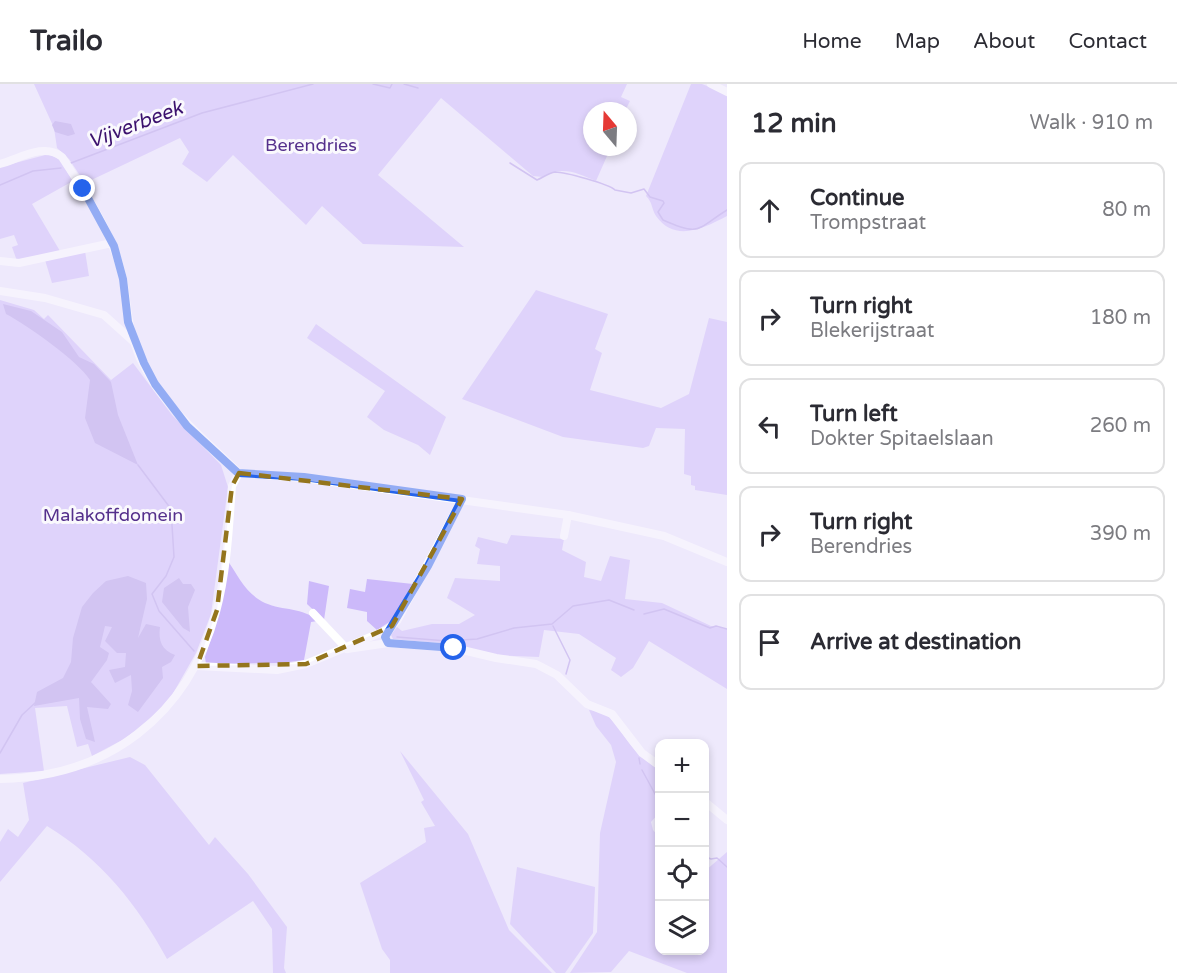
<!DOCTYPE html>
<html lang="en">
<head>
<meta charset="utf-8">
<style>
	:root { --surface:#fff; --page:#f7f7f7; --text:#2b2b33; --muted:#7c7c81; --line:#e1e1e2 }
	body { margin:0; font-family:"Varela Round",sans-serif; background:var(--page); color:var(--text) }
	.controls { position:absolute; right:18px; bottom:18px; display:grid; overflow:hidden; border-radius:12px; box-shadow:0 3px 9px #0003 }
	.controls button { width:54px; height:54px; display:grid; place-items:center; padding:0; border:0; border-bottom:2px solid var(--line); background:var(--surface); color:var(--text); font:30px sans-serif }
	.compass { position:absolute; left:583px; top:18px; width:54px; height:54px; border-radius:50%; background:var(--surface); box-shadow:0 3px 9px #0003; rotate:341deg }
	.stop { position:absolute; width:18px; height:18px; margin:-14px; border:4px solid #2563eb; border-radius:50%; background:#fff }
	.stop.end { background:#2563eb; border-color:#fff; box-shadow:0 2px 6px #0008 }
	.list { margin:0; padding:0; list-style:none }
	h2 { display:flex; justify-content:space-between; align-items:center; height:78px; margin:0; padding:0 24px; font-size:26px }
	h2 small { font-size:20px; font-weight:400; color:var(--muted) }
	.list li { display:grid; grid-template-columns:39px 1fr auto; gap:18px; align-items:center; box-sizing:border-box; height:96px; margin:0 12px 12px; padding:0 12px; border:2px solid var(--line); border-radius:12px }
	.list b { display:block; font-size:22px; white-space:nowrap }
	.list p { margin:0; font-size:20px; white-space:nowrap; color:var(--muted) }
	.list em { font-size:20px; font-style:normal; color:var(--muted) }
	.icon { flex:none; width:33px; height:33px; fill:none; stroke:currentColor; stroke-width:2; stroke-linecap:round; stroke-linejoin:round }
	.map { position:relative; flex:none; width:727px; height:889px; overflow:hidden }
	header { display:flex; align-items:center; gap:36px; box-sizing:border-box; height:84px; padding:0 30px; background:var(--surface); border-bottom:2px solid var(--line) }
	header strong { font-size:28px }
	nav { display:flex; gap:33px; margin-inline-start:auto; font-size:21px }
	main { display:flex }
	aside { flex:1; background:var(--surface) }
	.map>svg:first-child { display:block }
</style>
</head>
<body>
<header>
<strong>Trailo</strong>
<nav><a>Home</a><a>Map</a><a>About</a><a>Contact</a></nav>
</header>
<main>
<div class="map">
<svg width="727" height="889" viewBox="0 0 727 889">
	<rect width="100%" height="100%" fill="#eee9fc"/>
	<g fill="#ccb9fa">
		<path d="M 34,0 L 627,0 L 621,13 L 630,17 L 625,27 L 592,27 L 592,63 L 611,63 L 596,97 C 578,89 561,81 543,93 L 533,92 L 441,14 L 378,91 L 464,163 L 363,160 L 322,122 L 306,141 L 233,71 L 207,98 L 182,80 L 189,68 L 180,54 L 85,99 L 69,75 L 57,64 L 54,44 Z"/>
		<path d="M 691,0 L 702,0 L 727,10 L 727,132 C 704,144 675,159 656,132 C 651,124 653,119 646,112 Z"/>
		<path d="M 49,70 L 60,76 L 73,97 L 32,120 L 60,167 L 17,177 L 12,163 L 18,161 L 14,151 L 0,155 L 0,83 Z"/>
		<path d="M 85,167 L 89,192 L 52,199 L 45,176 Z"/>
		<path d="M 536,206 L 608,230 L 595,265 L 602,269 L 590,306 L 661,324 L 689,310 L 709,234 L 727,238 L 727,411 L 695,406 L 695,402 L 691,401 L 691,392 L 684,390 L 685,345 L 656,344 L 649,362 L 643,364 L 563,353 L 462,315 Z"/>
		<path d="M 0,216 L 34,226 L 44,235 L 48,231 L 111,296 L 133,279 L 172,331 L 221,381 L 228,403 L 211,530 L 196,569 L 167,620 L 126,654 L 92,672 L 88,660 L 77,663 L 67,622 L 35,624 L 44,687 L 0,690 Z"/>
		<path d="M 316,240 L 446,333 L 430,371 L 418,361 L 384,346 L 367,333 L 385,307 L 307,254 Z"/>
		<path d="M 511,451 L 564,455 L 562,466 L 586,478 L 584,493 L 601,497 L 610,472 L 630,476 L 625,515 L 662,519 L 711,542 L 727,545 L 727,605 L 649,557 L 633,584 L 621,593 L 611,586 L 616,574 L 579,550 L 544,546 L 539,573 L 492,571 L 462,562 L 393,555 L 391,551 L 397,543 L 402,547 L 432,540 L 459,540 L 475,531 L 447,514 L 455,494 L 500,497 L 500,482 L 477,480 L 480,465 L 475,462 L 478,453 L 507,460 Z"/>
		<path d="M 228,477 C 238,492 247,511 265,519 C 283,527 303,523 318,537 L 311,538 L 304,576 L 282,579 L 206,580 L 205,573 L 218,534 Z"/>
		<path d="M 367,495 L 413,500 L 394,535 L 377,546 L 367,537 L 367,528 L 347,524 L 350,505 L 365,508 Z"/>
		<path d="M 309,497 L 329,502 L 324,536 L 307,520 Z"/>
		<path d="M 589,626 C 614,627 619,648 634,665 C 641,673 650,680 659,686 L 659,729 L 651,738 L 653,746 L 659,753 L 660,866 L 704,866 L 705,787 L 727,768 L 727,889 L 687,889 L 629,867 L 611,888 L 570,889 L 597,848 L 600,749 L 616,678 L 611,661 L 596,642 Z"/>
		<path d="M 400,667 L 468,750 L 509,846 L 552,889 L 390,889 L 390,876 L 382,865 L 360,799 L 426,758 L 424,744 L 435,742 L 421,718 L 424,716 Z"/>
		<path d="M 130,673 L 145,681 L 209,761 L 215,753 L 248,790 L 287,843 L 284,884 L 286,889 L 273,889 L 272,845 L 253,817 L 167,875 C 138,821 100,774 47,742 L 0,798 L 0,758 L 8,745 L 18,753 L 29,736 L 23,699 Z"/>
		<path d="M 517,783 L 595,803 L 593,849 L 565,889 L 556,889 L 510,840 Z"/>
	</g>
	<g fill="#af97e6">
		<path d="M 55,37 L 71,40 L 75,50 L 68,52 L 55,48 L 52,41 Z"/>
		<path d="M 3,220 L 31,227 L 62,248 L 79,273 L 94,280 L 111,298 L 118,331 L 138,381 L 95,359 L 85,334 L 90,296 C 77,276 27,241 6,230 Z"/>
		<path d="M 128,492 L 146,499 L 147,515 L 138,554 L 146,540 L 160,543 C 158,557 162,566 175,571 L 171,578 L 162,583 L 163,594 L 138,628 L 128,621 L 132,607 L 131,591 L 115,599 L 109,586 L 125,583 L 126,569 L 117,569 L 105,557 L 112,543 L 105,542 L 100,563 L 109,569 L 107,576 L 91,598 L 111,620 L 108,625 L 87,623 L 95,658 L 86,655 L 80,635 L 79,614 L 34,622 L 37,608 L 63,594 L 71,578 L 73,554 L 82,523 L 93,509 L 106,497 Z"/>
		<path d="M 179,494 L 183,500 L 191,500 L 195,506 L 188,523 L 190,548 L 183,544 L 162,518 L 164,504 Z"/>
	</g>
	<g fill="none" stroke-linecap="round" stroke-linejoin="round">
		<g stroke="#af97e6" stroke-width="1.5">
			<path d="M 373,0 L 390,4 L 392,0"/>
			<path d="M 404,0 L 418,4"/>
			<path d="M 71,79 L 202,29 L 313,0"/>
			<path d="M 510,79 L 537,96 C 542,94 549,89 555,88 C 565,88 609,100 615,106 L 631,109 L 644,105 L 650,113 L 663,117 L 664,119 L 658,128 L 663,136 C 701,153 696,145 727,126"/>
			<path d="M 0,101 L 33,87 L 61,84"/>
			<path d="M 138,381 L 171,425 L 174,473 L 166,492 L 152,510 L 159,527 L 194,567"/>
			<path d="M 644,530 L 664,525 L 710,544 L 716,542 L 727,545"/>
			<path d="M 553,542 L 570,576 L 566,590"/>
			<path d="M 397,553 L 447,557 L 477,555 L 514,544 L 552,540 L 573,522 L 609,516 L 634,526"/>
			<path d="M 0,669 L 22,631 L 35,619"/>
			<path d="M 639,674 L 640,680"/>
			<path d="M 642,686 L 660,719"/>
			<path d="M 704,772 L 711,775 L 717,774 L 727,783"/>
		</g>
		<g stroke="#fff" stroke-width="8">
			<path d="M 711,0 L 727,8"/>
			<path d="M 0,80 C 19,75 44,58 62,73 C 87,112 113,149 123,195 C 127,216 127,237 134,258 C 151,314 200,350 239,389"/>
			<path d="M 0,177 L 19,179 L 112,159"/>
			<path d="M 0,207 L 45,214 L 104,231 L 134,258"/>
			<path d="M 239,389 L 304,394 L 568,431 L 664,452 L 727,478"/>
			<path d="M 564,452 L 568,431"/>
			<path d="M 313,529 L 347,565"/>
			<path d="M 347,565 L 388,559 L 454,564 L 496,574 L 536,580 L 557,591 L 587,620 L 612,630 L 642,669 L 660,682"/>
			<path d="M 197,582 L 277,586 L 306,580 L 387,546 L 397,537 L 462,415"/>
			<path d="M 0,695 C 108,693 188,632 216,528 C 227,488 229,443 232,402 L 239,389"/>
			<path d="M 704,717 L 727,736"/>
		</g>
	</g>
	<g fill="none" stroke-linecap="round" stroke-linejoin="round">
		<path stroke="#2563eb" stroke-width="8" d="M 83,105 L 114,162 L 123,195 L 128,238 L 144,279 L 155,300 L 187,342 L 238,389 L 304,393 L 462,415 L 428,482 L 385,553 L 388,559 L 454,564"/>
	</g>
	<path d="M0 0H727V889H0ZM 239,389 L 462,415 L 392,542 L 306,580 L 197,582 L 217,526 L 232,402 Z" fill="#eee9fc" fill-opacity=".55" fill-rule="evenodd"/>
	<path fill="none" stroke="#94751d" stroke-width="4.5" stroke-dasharray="12 8" stroke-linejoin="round" d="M 239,389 L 462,415 L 392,542 L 306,580 L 197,582 L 217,526 L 232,402 Z"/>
	<g text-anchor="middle" stroke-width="6" stroke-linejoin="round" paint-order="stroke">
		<g font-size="18" fill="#55308c" stroke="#faf9fd">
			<text x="311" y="67">Berendries</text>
			<text x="113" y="437">Malakoffdomein</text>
		</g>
		<g font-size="20" font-style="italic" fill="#3c126e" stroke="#faf9fd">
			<text transform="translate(135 40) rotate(-21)" y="7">Vijverbeek</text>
		</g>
	</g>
</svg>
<div class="controls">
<button>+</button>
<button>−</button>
<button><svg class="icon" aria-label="locate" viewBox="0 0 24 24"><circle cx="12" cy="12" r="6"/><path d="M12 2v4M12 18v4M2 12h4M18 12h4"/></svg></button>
<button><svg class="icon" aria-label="layers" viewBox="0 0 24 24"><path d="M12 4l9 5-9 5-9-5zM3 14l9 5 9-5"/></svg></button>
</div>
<svg class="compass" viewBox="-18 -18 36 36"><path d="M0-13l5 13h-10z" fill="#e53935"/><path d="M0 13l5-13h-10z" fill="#7c7c81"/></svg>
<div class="stop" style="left:454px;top:564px"></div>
<div class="stop end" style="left:83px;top:105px"></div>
</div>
<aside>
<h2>12 min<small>Walk · 910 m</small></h2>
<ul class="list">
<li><svg class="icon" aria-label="ahead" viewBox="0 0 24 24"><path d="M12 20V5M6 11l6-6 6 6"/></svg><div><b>Continue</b><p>Trompstraat</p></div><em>80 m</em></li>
<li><svg class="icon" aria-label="right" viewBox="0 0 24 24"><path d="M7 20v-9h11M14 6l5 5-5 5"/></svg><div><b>Turn right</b><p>Blekerijstraat</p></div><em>180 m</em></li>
<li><svg class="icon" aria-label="left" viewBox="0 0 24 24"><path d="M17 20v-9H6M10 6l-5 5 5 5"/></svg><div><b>Turn left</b><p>Dokter Spitaelslaan</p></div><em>260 m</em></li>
<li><svg class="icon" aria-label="right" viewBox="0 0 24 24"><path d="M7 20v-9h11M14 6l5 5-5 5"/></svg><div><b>Turn right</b><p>Berendries</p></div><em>390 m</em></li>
<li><svg class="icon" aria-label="arrive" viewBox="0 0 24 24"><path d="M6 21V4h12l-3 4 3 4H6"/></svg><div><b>Arrive at destination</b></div></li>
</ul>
</aside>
</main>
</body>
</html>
